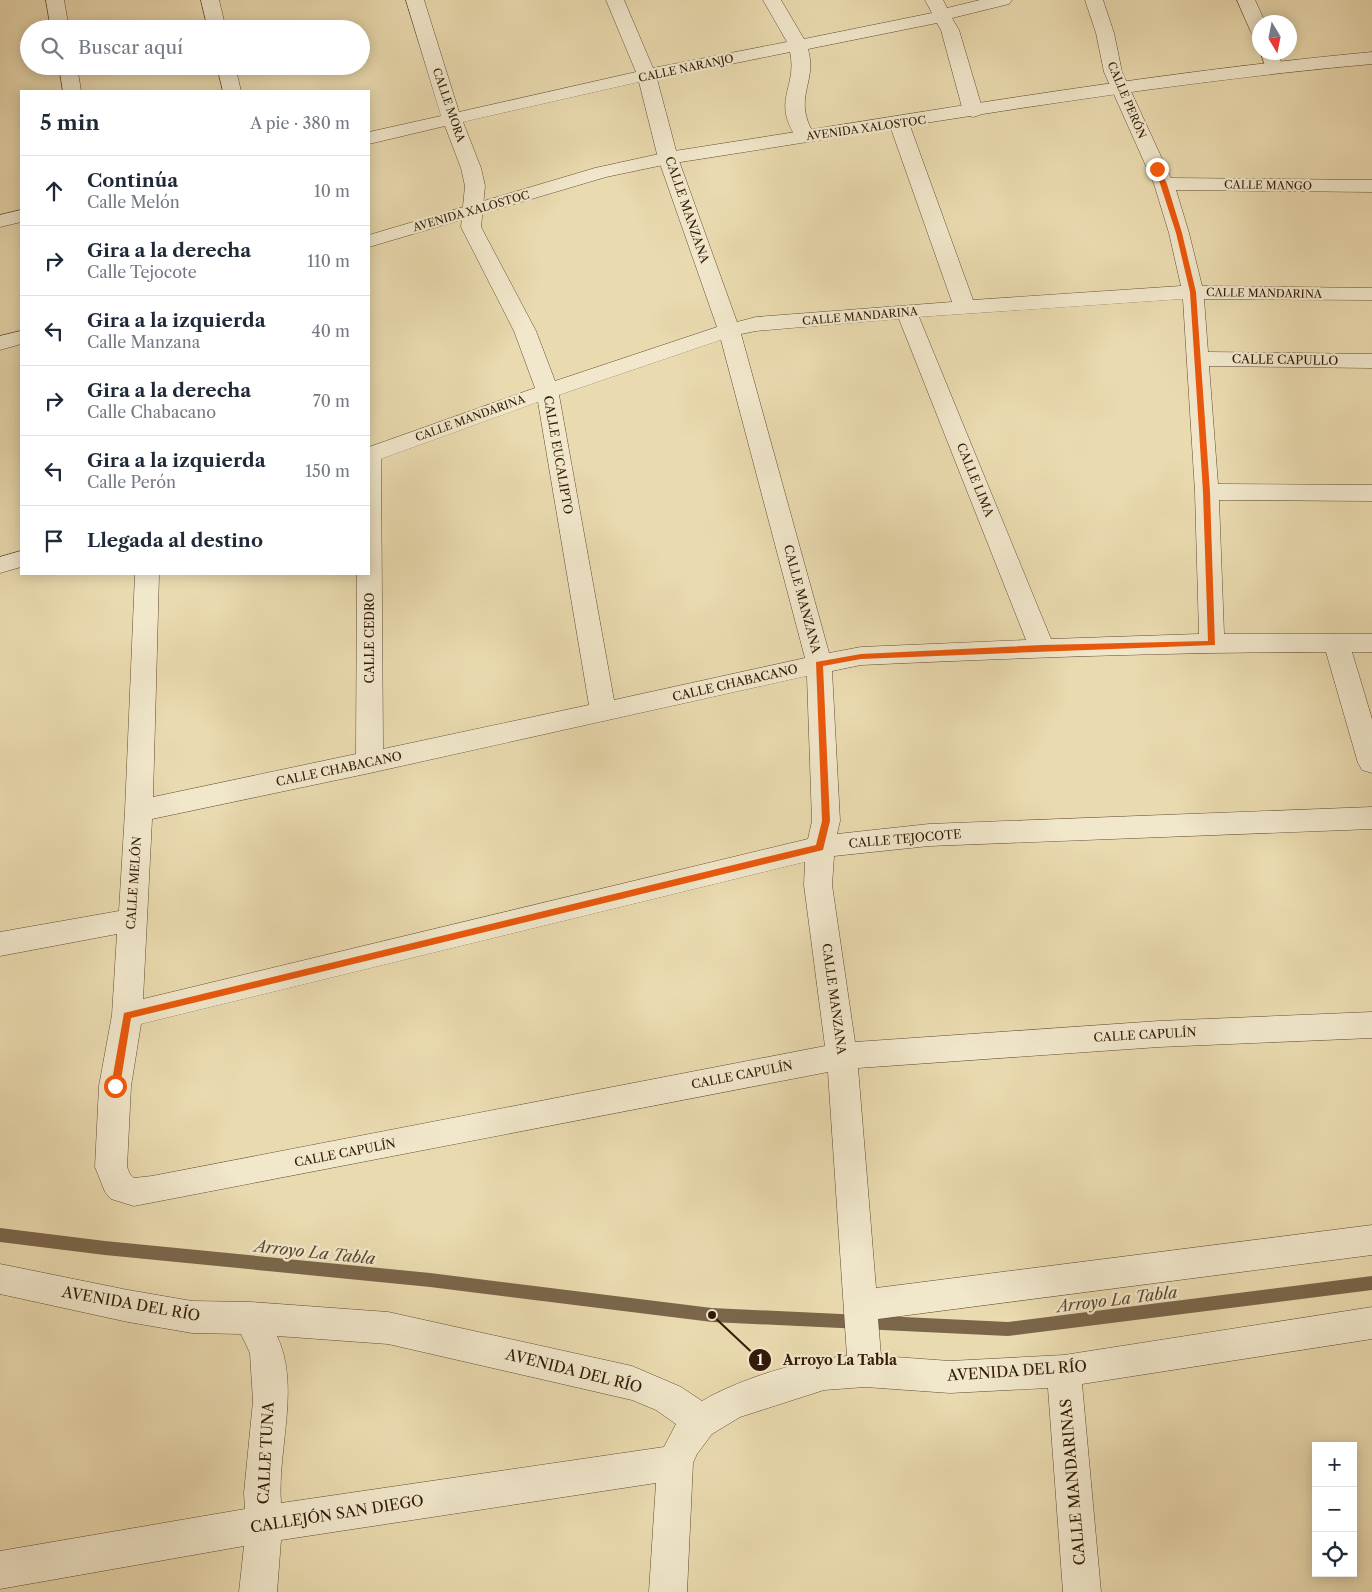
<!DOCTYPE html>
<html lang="es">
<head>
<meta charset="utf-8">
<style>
	:root { --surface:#fff; --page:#f2f2f3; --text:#1f2937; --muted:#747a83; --line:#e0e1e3 }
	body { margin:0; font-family:"Libre Caslon Text",serif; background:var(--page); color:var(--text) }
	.controls { position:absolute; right:15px; bottom:15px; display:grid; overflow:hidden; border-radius:0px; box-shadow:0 2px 12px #0003 }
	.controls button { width:45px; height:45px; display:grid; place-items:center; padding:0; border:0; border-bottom:1px solid var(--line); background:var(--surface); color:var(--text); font:25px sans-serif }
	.compass { position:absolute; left:1252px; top:15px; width:45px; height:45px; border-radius:50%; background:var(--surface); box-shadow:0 2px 12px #0003; rotate:170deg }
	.stop { position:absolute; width:15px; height:15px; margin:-11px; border:4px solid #ea580c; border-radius:50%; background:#fff }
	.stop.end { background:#ea580c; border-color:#fff; box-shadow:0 1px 5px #0008 }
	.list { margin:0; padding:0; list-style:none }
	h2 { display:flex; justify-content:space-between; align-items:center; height:65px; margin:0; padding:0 20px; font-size:21px }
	h2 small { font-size:16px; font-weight:400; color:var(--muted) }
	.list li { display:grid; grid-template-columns:32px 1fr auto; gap:15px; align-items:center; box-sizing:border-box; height:70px; padding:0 20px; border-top:1px solid var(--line) }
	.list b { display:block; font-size:19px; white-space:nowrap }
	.list p { margin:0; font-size:16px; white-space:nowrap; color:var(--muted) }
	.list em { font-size:16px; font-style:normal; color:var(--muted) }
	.icon { flex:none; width:28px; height:28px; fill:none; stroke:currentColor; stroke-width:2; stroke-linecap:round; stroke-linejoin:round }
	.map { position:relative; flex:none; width:1372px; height:1592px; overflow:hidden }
	.search { position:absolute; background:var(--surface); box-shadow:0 2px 12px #0003; left:20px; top:20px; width:350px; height:55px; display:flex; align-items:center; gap:12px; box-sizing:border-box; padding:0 18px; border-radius:28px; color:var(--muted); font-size:19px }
	.panel { position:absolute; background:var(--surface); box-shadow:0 2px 12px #0003; left:20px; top:90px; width:350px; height:485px; border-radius:0px }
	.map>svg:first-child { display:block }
</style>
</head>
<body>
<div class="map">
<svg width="1372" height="1592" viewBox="0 0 1372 1592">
	<rect width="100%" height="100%" fill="#eadaaf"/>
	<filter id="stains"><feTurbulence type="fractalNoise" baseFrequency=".004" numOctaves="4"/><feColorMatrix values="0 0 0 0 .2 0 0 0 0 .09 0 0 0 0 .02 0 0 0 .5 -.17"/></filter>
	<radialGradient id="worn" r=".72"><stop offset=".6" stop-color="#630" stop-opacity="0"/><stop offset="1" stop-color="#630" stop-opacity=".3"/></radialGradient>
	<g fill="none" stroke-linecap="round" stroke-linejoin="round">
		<path fill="#7b664a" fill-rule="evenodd" d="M 0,1228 L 105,1241 L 430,1273 L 712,1308 L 1008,1322 L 1372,1276 L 1372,1290 L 1008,1336 L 712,1322 L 430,1287 L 105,1255 L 0,1242 Z"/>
		<g stroke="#604a31" stroke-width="1">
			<g id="minor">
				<path d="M 46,0 L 64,0 L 69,29 L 51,29 Z"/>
				<path d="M 201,0 L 219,0 L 226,29 L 208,29 Z"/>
				<path d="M 406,0 L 424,0 L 459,112 L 636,72 L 606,0 L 624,0 L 653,68 L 787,42 L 763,0 L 781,0 L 804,39 L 932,13 L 925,0 L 943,0 L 947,8 L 980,0 L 1012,0 L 1009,4 L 952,18 L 959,30 L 983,111 L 980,115 L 973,117 L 966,115 L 963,111 L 941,30 L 937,23 L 808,49 C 818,84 791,97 815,136 L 812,140 L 805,142 L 798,140 C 770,100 798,89 790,52 L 657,79 L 678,158 L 737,322 L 756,317 L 952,302 L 889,123 L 892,119 L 899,117 L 906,119 L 909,123 L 973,300 L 1181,286 L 1169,233 L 1154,184 L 1104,72 L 1096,33 L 1085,0 L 1103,0 L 1114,33 L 1122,72 L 1171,178 L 1372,180 L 1372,192 L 1176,190 L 1189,233 L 1202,286 L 1372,288 L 1372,300 L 1204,299 L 1208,352 L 1372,354 L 1372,368 L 1209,366 L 1218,484 L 1372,485 L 1372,501 L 1219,500 L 1224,634 L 1372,634 L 1372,652 L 1352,652 L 1372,719 L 1372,773 L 1362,770 L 1358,763 L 1326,652 C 1171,652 1016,658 861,665 L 832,671 L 840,821 L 837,834 L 929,824 L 1372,807 L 1372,829 L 929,846 L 834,856 L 832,885 L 855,1042 L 1159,1021 L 1372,1012 L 1372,1038 L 1159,1047 L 858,1068 L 876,1288 L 1372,1225 L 1372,1255 L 878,1319 L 881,1356 L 950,1361 L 1064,1355 L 1372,1307 L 1372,1339 L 1082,1384 L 1101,1592 L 1063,1592 L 1048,1388 L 950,1393 L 865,1387 L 824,1390 L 740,1417 L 712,1434 L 697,1454 L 693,1463 L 687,1592 L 649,1592 L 656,1483 L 281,1540 L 277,1592 L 239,1592 L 244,1546 L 0,1589 L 0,1551 L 245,1509 L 244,1493 L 253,1401 L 250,1353 L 241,1334 L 192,1333 L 128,1322 L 0,1294 L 0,1264 L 128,1290 L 192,1301 L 251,1302 L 388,1312 L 632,1366 L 681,1387 L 702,1401 C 739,1379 804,1359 847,1356 L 828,1072 L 134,1206 L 111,1199 L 105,1192 L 95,1167 L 99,1086 L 112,1015 L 117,934 L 0,956 L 0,932 L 119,911 L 125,811 L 135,574 L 159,574 L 153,797 L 356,754 L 357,574 L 369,574 L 369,447 L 535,388 L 514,331 L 461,227 L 465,186 L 461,168 L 445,126 L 369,144 L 369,132 L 441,116 ZM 639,82 L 658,158 L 717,327 L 555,381 L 536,331 L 481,227 L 485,186 L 481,168 L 463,122 ZM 1183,299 L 1195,492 L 1199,634 L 1051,639 L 919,317 ZM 899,319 L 1026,640 L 861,647 L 829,653 L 741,334 L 756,331 ZM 721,340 L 805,658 L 614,700 L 559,395 ZM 538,402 L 589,705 L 383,749 L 381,459 ZM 807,676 L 812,821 L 808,839 L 143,999 L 152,819 L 370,773 ZM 805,862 L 804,885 L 825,1046 L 152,1176 L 134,1178 L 130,1174 L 127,1167 L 131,1086 L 141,1024 ZM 277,1336 L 388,1344 L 632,1400 L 656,1410 L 676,1424 L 664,1447 L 281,1503 C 277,1450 301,1386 277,1336 Z"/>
				<path d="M 1237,0 L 1255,0 L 1265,22 L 1260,22 L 1260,37 L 1254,36 L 1251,32 Z"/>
				<path d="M 1260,51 L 1277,52 L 1283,67 L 1281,71 L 1274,73 L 1267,71 Z"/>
				<path d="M 59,66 L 77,66 L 81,91 L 63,91 Z"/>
				<path d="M 217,66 L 235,66 L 241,91 L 223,91 Z"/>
				<path d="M 21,210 L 21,222 L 0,227 L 0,215 Z"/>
				<path d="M 21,551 L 21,567 L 0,573 L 0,557 Z"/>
			</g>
		</g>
		<g stroke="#604a31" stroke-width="1">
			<g id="tertiary">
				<path d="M 1372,52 L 1372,64 C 1136,85 902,128 668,164 L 606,177 L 369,247 L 369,235 L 595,168 L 668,152 C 902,116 1136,74 1372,52 Z"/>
				<path d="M 21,331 L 21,344 L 0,350 L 0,336 Z"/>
			</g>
		</g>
		<use href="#minor" fill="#f1e7cb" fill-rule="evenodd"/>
		<use href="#tertiary" fill="#f1e7cb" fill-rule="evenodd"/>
	</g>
	<path fill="#ea580c" d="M 1155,168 L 1159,168 L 1167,184 L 1182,233 L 1196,292 L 1210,492 L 1215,645 L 861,659 L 823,666 L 830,821 L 823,850 L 131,1018 L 120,1086 L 115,1090 L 112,1089 L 111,1086 L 124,1013 L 816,845 L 822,821 L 816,662 L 861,654 L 1042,645 L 1208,641 L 1203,492 L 1190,292 L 1176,233 Z"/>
	<g text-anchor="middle" stroke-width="4.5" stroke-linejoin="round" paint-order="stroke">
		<g font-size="11" fill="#321a07" stroke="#f1e7cb">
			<text transform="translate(686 68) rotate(-12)" y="4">CALLE NARANJO</text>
			<text transform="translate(1127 100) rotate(67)" y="4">CALLE PERÓN</text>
			<text transform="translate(449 105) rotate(71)" y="4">CALLE MORA</text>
			<text transform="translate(866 128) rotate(-8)" y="4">AVENIDA XALOSTOC</text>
			<text transform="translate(1268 185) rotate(1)" y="4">CALLE MANGO</text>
			<text transform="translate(471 211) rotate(-16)" y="4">AVENIDA XALOSTOC</text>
			<text transform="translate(1264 293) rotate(1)" y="4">CALLE MANDARINA</text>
			<text transform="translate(860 316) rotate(-5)" y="4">CALLE MANDARINA</text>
			<text transform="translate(470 418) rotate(-20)" y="4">CALLE MANDARINA</text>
		</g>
		<g font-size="12" fill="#321a07" stroke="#f1e7cb">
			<text transform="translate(687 210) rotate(71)" y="4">CALLE MANZANA</text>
			<text transform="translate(1285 360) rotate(1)" y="4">CALLE CAPULLO</text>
			<text transform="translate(558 455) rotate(80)" y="4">CALLE EUCALIPTO</text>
			<text transform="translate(975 480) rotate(68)" y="4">CALLE LIMA</text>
			<text transform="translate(802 599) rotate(75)" y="4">CALLE MANZANA</text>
			<text transform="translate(370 638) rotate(-90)" y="4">CALLE CEDRO</text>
			<text transform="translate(735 683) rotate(-13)" y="4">CALLE CHABACANO</text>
			<text transform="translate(339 769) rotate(-12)" y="4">CALLE CHABACANO</text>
			<text transform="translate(905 839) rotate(-5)" y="4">CALLE TEJOCOTE</text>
			<text transform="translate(134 883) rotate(-86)" y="4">CALLE MELÓN</text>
			<text transform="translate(834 999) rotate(82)" y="4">CALLE MANZANA</text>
			<text transform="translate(1145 1035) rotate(-3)" y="4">CALLE CAPULÍN</text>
			<text transform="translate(742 1075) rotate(-11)" y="4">CALLE CAPULÍN</text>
			<text transform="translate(345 1153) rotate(-11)" y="4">CALLE CAPULÍN</text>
		</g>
		<g font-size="15" fill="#321a07" stroke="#f1e7cb">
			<text transform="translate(131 1304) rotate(10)" y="5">AVENIDA DEL RÍO</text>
			<text transform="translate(574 1371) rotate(14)" y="5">AVENIDA DEL RÍO</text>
			<text transform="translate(1017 1371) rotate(-4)" y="5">AVENIDA DEL RÍO</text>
			<text transform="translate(266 1453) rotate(-87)" y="5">CALLE TUNA</text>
			<text transform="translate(1073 1482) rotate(-95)" y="5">CALLE MANDARINAS</text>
			<text transform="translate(337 1514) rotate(-9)" y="5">CALLEJÓN SAN DIEGO</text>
		</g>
		<g font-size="16" font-style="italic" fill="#5c462e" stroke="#f1e7cb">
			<text transform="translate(315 1252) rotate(6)" y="6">Arroyo La Tabla</text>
			<text transform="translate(1117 1299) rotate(-7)" y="6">Arroyo La Tabla</text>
		</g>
	</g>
	<path fill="none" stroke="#321a07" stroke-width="2" d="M712 1315L760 1360"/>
	<g fill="#321a07" stroke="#f1e7cb" stroke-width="2">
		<circle cx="712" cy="1315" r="5"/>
		<circle cx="760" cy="1360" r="12"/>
	</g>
	<g font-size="15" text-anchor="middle" font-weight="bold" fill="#fff">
		<text x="760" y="1365">1</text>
	</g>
	<g font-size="14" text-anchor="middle" font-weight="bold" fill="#321a07" stroke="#f1e7cb" stroke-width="4.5" stroke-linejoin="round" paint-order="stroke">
		<text x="840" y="1365">Arroyo La Tabla</text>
	</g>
	<rect width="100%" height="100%" filter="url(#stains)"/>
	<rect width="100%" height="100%" fill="url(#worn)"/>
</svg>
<div class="controls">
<button>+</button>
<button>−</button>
<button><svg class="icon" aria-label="locate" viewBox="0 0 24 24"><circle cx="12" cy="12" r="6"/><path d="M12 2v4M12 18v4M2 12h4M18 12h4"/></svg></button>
</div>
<svg class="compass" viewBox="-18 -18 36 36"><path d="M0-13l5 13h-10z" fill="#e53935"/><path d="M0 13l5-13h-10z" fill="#747a83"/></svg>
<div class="stop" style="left:115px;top:1086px"></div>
<div class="stop end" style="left:1157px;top:169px"></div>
<div class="search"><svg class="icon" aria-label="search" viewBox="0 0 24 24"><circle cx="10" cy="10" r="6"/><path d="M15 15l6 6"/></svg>Buscar aquí</div>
<section class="panel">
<h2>5 min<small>A pie · 380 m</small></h2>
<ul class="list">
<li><svg class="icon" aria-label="ahead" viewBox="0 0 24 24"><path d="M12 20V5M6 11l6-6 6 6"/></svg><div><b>Continúa</b><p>Calle Melón</p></div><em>10 m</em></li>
<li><svg class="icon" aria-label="right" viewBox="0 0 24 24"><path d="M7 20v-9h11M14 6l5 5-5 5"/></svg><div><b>Gira a la derecha</b><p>Calle Tejocote</p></div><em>110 m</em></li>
<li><svg class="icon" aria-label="left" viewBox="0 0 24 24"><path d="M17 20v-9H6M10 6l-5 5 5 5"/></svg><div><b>Gira a la izquierda</b><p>Calle Manzana</p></div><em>40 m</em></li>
<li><svg class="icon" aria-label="right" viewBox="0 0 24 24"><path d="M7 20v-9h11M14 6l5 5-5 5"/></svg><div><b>Gira a la derecha</b><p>Calle Chabacano</p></div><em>70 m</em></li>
<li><svg class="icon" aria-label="left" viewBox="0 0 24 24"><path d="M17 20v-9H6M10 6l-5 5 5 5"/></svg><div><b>Gira a la izquierda</b><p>Calle Perón</p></div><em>150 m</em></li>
<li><svg class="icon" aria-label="arrive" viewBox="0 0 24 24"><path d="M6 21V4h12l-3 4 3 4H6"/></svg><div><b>Llegada al destino</b></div></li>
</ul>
</section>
</div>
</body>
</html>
